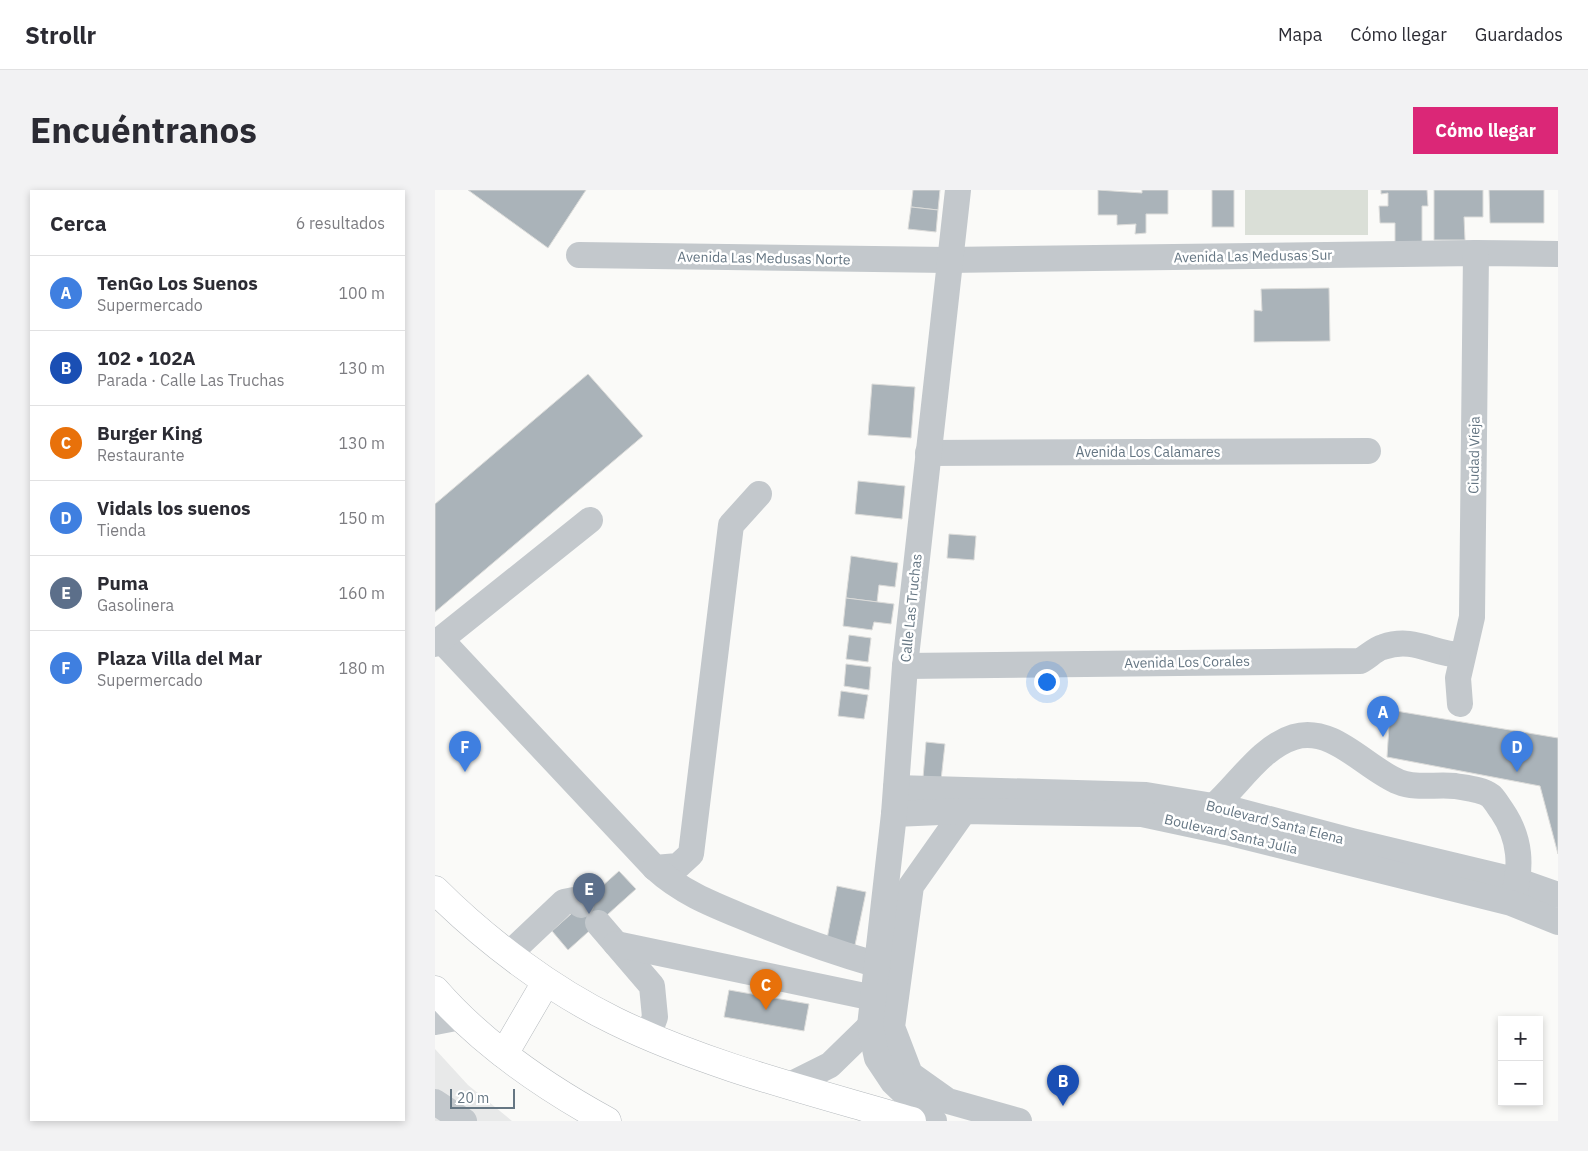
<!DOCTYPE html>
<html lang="es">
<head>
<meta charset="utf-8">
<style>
	:root { --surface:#fff; --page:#f2f2f3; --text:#2b2b33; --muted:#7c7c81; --line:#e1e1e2; --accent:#db2777 }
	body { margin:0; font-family:"IBM Plex Sans",sans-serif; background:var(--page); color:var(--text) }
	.controls { position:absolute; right:15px; bottom:15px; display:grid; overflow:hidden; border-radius:0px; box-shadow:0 2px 8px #0003 }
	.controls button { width:45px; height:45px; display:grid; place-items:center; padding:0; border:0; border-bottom:1px solid var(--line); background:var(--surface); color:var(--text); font:25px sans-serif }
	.scale { position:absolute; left:15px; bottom:12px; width:65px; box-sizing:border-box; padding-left:5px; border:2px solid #657683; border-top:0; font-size:14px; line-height:18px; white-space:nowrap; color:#657683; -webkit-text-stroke:4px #fff; paint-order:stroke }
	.you { position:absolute; left:611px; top:491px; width:18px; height:18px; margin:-12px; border:4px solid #fff; border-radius:50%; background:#1a73e8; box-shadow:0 0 0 8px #1a73e833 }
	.badge { display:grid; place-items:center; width:32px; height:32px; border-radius:50%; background:var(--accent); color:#fff; font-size:16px; font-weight:700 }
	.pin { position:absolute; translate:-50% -41px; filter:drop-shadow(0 1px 2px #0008) }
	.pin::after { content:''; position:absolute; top:26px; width:18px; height:15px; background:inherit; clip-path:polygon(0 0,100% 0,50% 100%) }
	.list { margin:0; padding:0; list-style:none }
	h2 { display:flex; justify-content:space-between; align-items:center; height:65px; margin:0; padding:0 20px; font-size:21px }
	h2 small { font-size:16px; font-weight:400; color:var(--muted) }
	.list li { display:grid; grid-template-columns:32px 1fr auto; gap:15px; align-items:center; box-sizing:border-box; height:75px; padding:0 20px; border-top:1px solid var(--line) }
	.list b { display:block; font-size:19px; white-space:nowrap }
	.list p { margin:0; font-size:16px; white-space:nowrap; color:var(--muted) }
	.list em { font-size:16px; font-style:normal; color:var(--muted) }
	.map { position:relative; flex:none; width:1123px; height:931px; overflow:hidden; border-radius:0px }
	header { display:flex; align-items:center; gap:30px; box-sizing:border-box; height:70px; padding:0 25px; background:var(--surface); border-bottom:1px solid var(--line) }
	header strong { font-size:24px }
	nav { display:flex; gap:28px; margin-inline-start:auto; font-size:18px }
	.intro { display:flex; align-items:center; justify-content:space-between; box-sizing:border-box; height:120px; padding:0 30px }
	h1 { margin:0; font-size:35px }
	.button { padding:12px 22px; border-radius:0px; background:var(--accent); color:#fff; font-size:18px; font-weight:700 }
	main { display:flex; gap:30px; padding:0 30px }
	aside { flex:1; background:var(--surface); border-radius:0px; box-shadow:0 2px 8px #0003 }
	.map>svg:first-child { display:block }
</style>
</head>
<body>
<header>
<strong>Strollr</strong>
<nav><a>Mapa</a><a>Cómo llegar</a><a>Guardados</a></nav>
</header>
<div class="intro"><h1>Encuéntranos</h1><a class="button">Cómo llegar</a></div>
<main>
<aside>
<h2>Cerca<small>6 resultados</small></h2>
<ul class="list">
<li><span class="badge" style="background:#3f7fe0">A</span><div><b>TenGo Los Suenos</b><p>Supermercado</p></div><em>100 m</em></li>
<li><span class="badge" style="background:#1a4fb4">B</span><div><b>102 • 102A</b><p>Parada · Calle Las Truchas</p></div><em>130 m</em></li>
<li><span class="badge" style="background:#e8710a">C</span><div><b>Burger King</b><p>Restaurante</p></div><em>130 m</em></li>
<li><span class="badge" style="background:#3f7fe0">D</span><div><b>Vidals los suenos</b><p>Tienda</p></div><em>150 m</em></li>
<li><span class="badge" style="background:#5c6f8a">E</span><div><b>Puma</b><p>Gasolinera</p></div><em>160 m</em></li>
<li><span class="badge" style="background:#3f7fe0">F</span><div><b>Plaza Villa del Mar</b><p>Supermercado</p></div><em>180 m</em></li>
</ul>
</aside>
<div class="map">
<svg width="1123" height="931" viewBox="0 0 1123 931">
	<rect width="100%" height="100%" fill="#fafaf8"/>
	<path fill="#e8e9e9" d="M 0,859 L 33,895 L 77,931 L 0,931 Z"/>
	<rect fill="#dadfd7" x="810" y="0" width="123" height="45"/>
	<g fill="#aab3b9" stroke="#dcdcda">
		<path d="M 33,0 L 151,0 L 113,58 Z"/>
		<path d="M 478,0 L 505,0 L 503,20 L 476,17 Z"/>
		<path d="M 663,0 L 707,3 L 707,0 L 733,0 L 733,24 L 711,24 L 711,43 L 700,44 L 701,34 L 682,35 L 682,25 L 663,25 Z"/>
		<rect x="777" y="0" width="22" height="37"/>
		<path d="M 946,0 L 992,0 L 993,16 L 987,16 L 987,52 L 960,53 L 960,33 L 945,33 L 944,16 L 953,16 L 953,3 L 946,4 Z"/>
		<path d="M 999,0 L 1048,0 L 1048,27 L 1029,27 L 1030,50 L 999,50 Z"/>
		<path d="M 1054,0 L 1109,0 L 1109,33 L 1055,33 Z"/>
		<path d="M 476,17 L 503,20 L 501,42 L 473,39 Z"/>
		<path d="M 894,98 L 895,151 L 819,152 L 819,120 L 827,121 L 826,99 Z"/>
		<path d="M 153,184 L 208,246 L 0,422 L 0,314 Z"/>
		<path d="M 437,194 L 480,197 L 476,248 L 433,245 Z"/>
		<path d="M 423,291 L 470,296 L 467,329 L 420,324 Z"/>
		<path d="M 514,344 L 541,346 L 539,370 L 512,368 Z"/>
		<path d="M 416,366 L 463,373 L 460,397 L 444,395 L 442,412 L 411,408 Z"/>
		<path d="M 411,408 L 459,414 L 456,434 L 439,432 L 437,440 L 408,436 Z"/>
		<path d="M 414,445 L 436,448 L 433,472 L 411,469 Z"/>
		<path d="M 411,474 L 436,477 L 434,500 L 409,496 Z"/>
		<path d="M 406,501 L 433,505 L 429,529 L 403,526 Z"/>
		<path d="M 955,520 L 1123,548 L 1123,664 L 1105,596 L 952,567 Z"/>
		<path d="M 491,552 L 510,554 L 506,590 L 488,588 Z"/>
		<path d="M 184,681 L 201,699 L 133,760 L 117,741 Z"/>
		<path d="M 402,696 L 431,702 L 420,755 L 392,749 Z"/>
		<path d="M 294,800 L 374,814 L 369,841 L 289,827 Z"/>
	</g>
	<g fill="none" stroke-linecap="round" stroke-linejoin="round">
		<g stroke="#b4b9bd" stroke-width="29">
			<g id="highway">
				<path d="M 0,700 C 50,750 116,800 180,831 C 272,876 379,902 477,931"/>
				<path d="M 0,800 C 47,854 110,897 172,931"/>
				<path d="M 69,864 L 111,792"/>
			</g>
		</g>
		<g stroke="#c3c8cc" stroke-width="26">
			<path d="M 144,65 L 513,70 L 1041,63 L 1123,64"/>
			<path d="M 493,263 L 933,261"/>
			<path d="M 6,450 L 220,678 L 243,676 L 256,664 L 296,335 L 324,304"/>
			<path d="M 0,454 L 155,330"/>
			<path d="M 470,476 L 925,471 C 933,467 940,459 948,457 C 980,446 998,465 1027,465"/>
			<path d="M 1025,514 L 1023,488 L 1037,427 L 1041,63"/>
			<path d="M 461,598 L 711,605 L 796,619 L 917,651 L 1083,691 L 1123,705"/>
			<path d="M 779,616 C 804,594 826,557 859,547 C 898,535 931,579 964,592 C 981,599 1001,594 1020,596 C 1031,598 1047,599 1056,606 C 1060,610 1064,617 1067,621 C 1086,649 1087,677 1078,708"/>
			<path d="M 529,621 L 476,696 L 457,837 L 475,884 L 513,911 L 584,931"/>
			<path d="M 459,624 L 529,621 L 707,624 L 791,642 L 1076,713 L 1123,732"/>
			<path d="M 220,678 C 247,703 279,715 313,729 C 356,747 398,762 443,775"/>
			<path d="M 163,733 L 217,796 L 220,827 L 213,846"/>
			<path d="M 181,754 L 439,808"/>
			<path d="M 75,763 L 129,712 L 139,710 L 146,715"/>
			<path d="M 0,832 L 26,827"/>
			<path d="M 355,895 L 395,875 L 435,836"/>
			<path d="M 0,912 L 29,931"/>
			<path d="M 499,931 L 458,892 L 442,868 L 435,836 L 459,624 L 470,476 L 523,0"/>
		</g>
		<use href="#highway" stroke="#fff" stroke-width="28"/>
	</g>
	<g text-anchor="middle" stroke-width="5" stroke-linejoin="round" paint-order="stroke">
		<g font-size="14" fill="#657683" stroke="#fff">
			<text transform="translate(818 66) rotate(-1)" y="5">Avenida Las Medusas Sur</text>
			<text transform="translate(329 68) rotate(1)" y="5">Avenida Las Medusas Norte</text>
			<text x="713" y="267">Avenida Los Calamares</text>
			<text transform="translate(1039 265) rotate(-89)" y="5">Ciudad Vieja</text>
			<text transform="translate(476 418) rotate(-84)" y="5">Calle Las Truchas</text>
			<text transform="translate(752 472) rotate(-1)" y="5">Avenida Los Corales</text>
			<text transform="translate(840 632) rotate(14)" y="5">Boulevard Santa Elena</text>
			<text transform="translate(796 644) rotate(13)" y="5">Boulevard Santa Julia</text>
		</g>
	</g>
</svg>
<div class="controls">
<button>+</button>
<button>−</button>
</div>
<div class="scale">20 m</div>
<div class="you"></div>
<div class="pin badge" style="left:948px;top:547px;background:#3f7fe0">A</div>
<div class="pin badge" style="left:628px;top:916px;background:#1a4fb4">B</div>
<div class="pin badge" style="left:331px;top:820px;background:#e8710a">C</div>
<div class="pin badge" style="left:1082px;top:582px;background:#3f7fe0">D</div>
<div class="pin badge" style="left:154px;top:724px;background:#5c6f8a">E</div>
<div class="pin badge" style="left:30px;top:582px;background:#3f7fe0">F</div>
</div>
</main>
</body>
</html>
